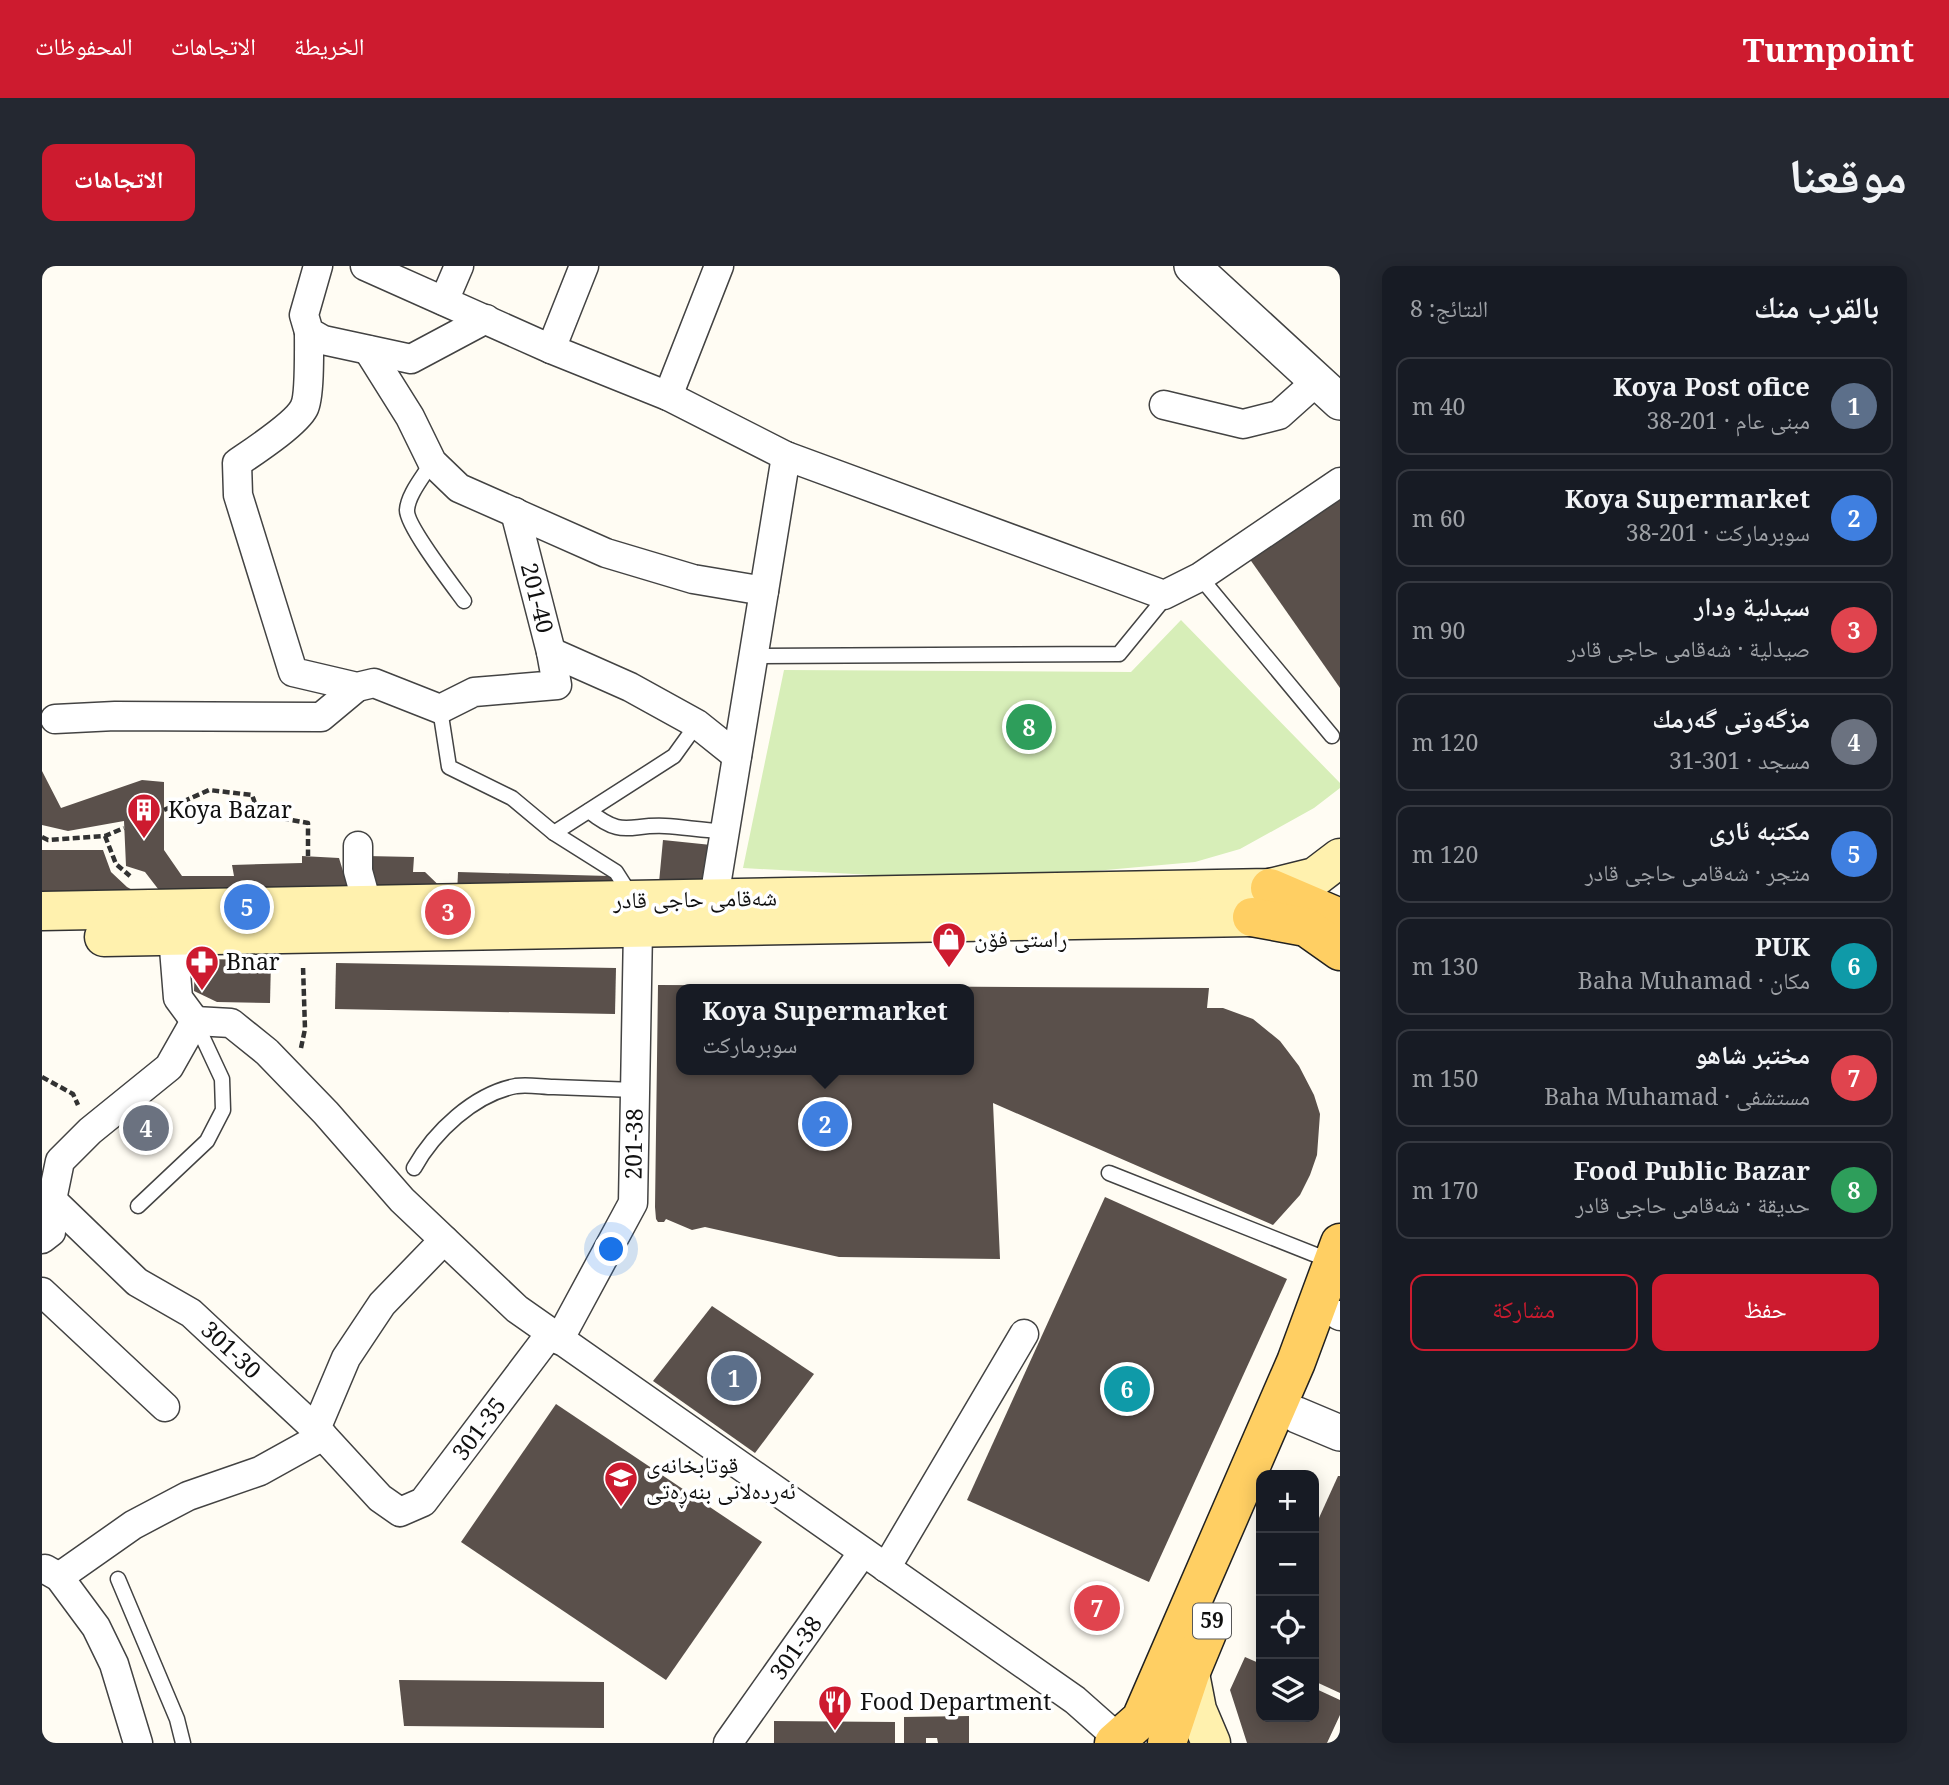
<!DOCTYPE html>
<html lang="ar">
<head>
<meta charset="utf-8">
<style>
	:root { --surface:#171b24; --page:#242831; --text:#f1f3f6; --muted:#9ea1a6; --line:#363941; --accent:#cd1b2f }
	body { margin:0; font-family:"Noto Serif","Noto Naskh Arabic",serif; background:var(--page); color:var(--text); direction:rtl }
	.controls { position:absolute; right:21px; bottom:21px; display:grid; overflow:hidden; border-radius:14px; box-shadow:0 4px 18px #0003 }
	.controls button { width:63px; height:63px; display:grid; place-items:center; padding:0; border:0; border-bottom:2px solid var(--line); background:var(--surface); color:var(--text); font:35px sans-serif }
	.you { position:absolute; left:570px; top:984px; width:24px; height:24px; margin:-18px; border:5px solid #fff; border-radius:50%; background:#1a73e8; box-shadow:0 0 0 10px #1a73e833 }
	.badge { display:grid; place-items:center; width:46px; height:46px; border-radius:50%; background:var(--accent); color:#fff; font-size:23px; font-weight:700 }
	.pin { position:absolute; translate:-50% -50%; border:4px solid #fff; box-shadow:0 2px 7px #0006 }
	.popup { position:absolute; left:634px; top:718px; width:298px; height:91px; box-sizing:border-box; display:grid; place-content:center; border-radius:14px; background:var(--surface); filter:drop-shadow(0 2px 5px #0005); font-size:23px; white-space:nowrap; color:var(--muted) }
	.popup b { font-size:26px; color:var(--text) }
	.popup::after { content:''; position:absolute; left:50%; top:100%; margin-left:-14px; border:14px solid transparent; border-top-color:var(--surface) }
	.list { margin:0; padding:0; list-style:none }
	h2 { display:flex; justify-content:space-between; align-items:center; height:91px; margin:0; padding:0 28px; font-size:30px }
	h2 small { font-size:23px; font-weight:400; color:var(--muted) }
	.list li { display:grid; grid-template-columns:46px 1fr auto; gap:21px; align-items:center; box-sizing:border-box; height:98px; margin:0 14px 14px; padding:0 14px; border:2px solid var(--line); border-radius:14px }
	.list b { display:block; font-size:26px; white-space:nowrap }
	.list p { margin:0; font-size:23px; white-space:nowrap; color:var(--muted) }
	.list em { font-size:23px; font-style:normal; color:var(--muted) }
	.actions { display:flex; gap:14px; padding:21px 28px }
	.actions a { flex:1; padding:16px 0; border:2px solid var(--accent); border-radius:14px; text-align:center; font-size:24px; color:var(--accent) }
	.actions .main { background:var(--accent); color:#fff }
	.icon { flex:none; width:38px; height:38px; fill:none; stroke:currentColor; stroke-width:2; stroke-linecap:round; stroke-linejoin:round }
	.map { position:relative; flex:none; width:1298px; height:1477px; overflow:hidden; direction:ltr; border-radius:14px }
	header { display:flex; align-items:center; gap:42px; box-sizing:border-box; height:98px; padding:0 35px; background:var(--accent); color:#fff }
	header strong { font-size:33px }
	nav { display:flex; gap:38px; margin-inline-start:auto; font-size:24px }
	.intro { display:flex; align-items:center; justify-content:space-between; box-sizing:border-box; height:168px; padding:0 42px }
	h1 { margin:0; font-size:49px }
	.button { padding:18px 32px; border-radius:14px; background:var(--accent); color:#fff; font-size:24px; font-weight:700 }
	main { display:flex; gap:42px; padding:0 42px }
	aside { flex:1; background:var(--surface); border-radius:14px; box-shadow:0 4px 18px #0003 }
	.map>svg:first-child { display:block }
</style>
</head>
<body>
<header>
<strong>Turnpoint</strong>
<nav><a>الخريطة</a><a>الاتجاهات</a><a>المحفوظات</a></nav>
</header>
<div class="intro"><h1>موقعنا</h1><a class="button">الاتجاهات</a></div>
<main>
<aside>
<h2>بالقرب منك<small>النتائج: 8</small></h2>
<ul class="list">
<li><span class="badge" style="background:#5c6f8a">1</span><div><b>Koya Post ofice</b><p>مبنى عام · 201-38</p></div><em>40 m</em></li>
<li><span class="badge" style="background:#3f7fe0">2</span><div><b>Koya Supermarket</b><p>سوبرماركت · 201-38</p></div><em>60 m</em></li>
<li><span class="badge" style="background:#e0444e">3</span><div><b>سيدلية ودار</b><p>صيدلية · شەقامی حاجی قادر</p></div><em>90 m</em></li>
<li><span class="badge" style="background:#6b7280">4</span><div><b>مزگه‌وتی گه‌رمك</b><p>مسجد · 301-31</p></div><em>120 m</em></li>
<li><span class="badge" style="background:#3f7fe0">5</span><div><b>مكتبە ئارى</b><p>متجر · شەقامی حاجی قادر</p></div><em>120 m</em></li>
<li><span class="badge" style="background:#0f9aa8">6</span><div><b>PUK</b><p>مكان · Baha Muhamad</p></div><em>130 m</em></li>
<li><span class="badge" style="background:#e0444e">7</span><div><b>مختبر شاهو</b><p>مستشفى · Baha Muhamad</p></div><em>150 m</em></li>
<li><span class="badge" style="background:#2e9e5b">8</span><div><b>Food Public Bazar</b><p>حديقة · شەقامی حاجی قادر</p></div><em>170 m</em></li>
</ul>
<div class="actions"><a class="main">حفظ</a><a>مشاركة</a></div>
</aside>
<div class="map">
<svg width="1298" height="1477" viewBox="0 0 1298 1477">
	<rect width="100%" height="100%" fill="#fffcf3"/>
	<path fill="#d7eeb8" d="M 1139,354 L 1298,517 L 1298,522 L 1272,542 L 1198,583 L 1153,596 L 940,615 L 701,602 L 742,404 L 1089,406 Z"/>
	<g fill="#5a504b" fill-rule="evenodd">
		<path d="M 1298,229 L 1298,422 L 1207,292 Z"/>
		<path d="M 0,505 L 19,542 L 100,514 L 122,516 L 122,584 L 140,610 L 192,610 L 190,599 L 260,597 L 260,590 L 297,592 L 308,628 L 120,628 L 103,606 L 84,600 L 82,555 L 26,565 L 0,559 Z"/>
		<path d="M 621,574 L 679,580 L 669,626 L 616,627 Z"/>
		<path d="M 0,584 L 61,584 L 69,606 L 85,621 L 99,629 L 0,636 Z"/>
		<path d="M 324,590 L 372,591 L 371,606 L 383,606 L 408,630 L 329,626 Z"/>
		<path d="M 416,606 L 567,610 L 582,628 L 415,629 Z"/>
		<path d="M 153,693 L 229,694 L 228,737 L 175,736 L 152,725 Z"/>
		<path d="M 294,697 L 574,702 L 573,748 L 293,743 Z"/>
		<path d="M 616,719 L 1167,722 L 1165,742 L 1181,742 L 1211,753 L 1238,775 L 1257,800 L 1272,829 L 1278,848 L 1275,889 L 1268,909 L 1258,929 L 1231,959 L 951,837 L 958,993 L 797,991 L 663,961 L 650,964 L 624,953 L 622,956 L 616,956 L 614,953 L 613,941 ZM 640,723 L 926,723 L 926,804 L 640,804 Z"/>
		<path d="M 1063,931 L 1245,1013 L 1107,1316 L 925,1234 Z"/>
		<path d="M 670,1040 L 772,1108 L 713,1187 L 611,1115 Z"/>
		<path d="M 514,1138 L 720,1276 L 624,1414 L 419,1276 Z"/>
		<path d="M 1296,1210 L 1298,1210 L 1298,1427 L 1272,1415 L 1272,1263 Z"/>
		<path d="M 1203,1391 L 1219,1398 L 1219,1451 L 1272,1451 L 1272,1422 L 1298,1434 L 1298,1449 L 1285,1477 L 1205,1477 L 1188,1424 Z"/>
		<path d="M 357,1414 L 562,1416 L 562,1462 L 362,1460 Z"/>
		<path d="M 927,1450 L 927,1477 L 896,1477 L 895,1472 L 884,1472 L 884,1477 L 862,1477 L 862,1451 Z"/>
		<path d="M 732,1455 L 853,1456 L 853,1477 L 732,1477 Z"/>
	</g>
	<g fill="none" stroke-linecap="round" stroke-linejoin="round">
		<g stroke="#434343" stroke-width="17">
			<g id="service">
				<path d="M 390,196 C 382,210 366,228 365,244 C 364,259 411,320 422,335"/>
				<path d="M 1158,311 L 1290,470"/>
				<path d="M 712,390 L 1077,388 L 1126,328"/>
				<path d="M 398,443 L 407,501 L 470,532 L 512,567 L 574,606 L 590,631"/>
				<path d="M 547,545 C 582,573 586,558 623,560 C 643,561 663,565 683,565"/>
				<path d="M 512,567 L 632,490 L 655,458"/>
				<path d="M 372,902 C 392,866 432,828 474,820 C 486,818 500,821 512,821 C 539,822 566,823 593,824"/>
				<path d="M 1067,907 L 1289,995"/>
				<path d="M 96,940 L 165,875 L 181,844 L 180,813 L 153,755"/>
				<path d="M 76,1313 L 135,1453 L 141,1477"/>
			</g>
		</g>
		<g stroke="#434343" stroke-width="31">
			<g id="minor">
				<path d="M 276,0 L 262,49 L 267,66 L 281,74 L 369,93 L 444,53"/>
				<path d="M 323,0 L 509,83 L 626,130 L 744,190 L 1122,329 L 1158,311 L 1298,216"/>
				<path d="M 402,35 L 417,0"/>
				<path d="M 267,66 C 267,80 268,131 262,142 C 254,158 211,186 195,197 L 196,229 L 251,406 L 315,421 L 332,417 L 398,443 L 432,426 L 515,419 L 509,386 L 473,246"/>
				<path d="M 509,83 L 542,0"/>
				<path d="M 326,84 L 368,151 L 390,196 L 417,222 L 564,287 L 651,313 L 722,325"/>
				<path d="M 626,130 L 677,0"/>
				<path d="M 1122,139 L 1201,158 L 1237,149 L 1275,115"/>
				<path d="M 509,386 L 588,421 L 655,458 L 695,490"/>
				<path d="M 13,453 L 73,450 L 279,451 L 315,421"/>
				<path d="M 316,580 L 316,605 L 324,634 L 339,639"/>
				<path d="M 672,632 L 744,190"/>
				<path d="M 131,670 L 136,732 L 153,755"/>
				<path d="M 153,755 L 189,757 L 225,786 L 284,847 L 360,934 L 475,1043 L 1033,1434 L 1077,1473"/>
				<path d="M 10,934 L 95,1016 L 149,1047 L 281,1170 L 338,1232 L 358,1246 L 381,1236 L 508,1068"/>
				<path d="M 0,973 L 9,966 L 10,934 L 18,895 L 48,865 L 127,801 L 153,755"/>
				<path d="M 0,1026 L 123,1141"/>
				<path d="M 1296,1049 L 1298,1050"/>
				<path d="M 517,1074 L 591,937 L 596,663"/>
				<path d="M 274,1163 L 304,1092 L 340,1038 L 402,974"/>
				<path d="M 844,1302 L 982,1068"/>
				<path d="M 3,1303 L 17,1311 L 54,1361 L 72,1398 L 96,1477"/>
				<path d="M 17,1311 L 91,1259 L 146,1230 L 218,1205 L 281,1170"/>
				<path d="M 686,1477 L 821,1286"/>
			</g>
		</g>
		<g stroke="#434343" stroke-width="38">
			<g id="tertiary">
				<path d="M 1150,0 L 1298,136"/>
				<path d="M 1255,1149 L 1298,1167"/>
			</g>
		</g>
		<g stroke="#323232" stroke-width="41">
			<g id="secondary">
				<path d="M 0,645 L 1228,622 L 1273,611 L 1298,592"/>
				<path d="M 62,671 L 1210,651 L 1243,647"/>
				<path d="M 1148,1408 L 1155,1444 L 1169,1477"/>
			</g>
		</g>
		<g stroke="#212121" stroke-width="41">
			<g id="primary">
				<path d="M 1228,622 L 1298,652"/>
				<path d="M 1210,651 L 1264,661 L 1298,685"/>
				<path d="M 1072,1477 L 1099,1453 L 1109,1430 L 1254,1096 L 1298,977"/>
				<path d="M 1125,1477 L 1148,1408 L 1165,1367"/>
			</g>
		</g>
		<g stroke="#323232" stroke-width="4.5" stroke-dasharray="7 3.5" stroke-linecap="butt">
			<path d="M 122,544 L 167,524 L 210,529 L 217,548 L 266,557 L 266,590"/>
			<path d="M 63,570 L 74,598 L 88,610"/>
			<path d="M 0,571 L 6,574 L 63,570 L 82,562"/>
			<path d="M 259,782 L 263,763 L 261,700"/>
			<path d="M 0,811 L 31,828 L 36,839"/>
		</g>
		<use href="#service" stroke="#fff" stroke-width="14"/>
		<use href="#minor" stroke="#fff" stroke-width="28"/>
		<use href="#tertiary" stroke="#fff" stroke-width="35"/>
		<use href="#secondary" stroke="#fff1ae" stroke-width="38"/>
		<use href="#primary" stroke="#ffcf63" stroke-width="38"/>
	</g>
	<defs>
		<g id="building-pin" transform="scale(1.75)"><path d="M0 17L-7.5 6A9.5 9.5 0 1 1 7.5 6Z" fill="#cd1b2f" stroke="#fff"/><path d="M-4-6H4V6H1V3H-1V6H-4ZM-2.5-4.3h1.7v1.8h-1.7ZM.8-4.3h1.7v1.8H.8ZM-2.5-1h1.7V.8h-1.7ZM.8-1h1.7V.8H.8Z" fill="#fff"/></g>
		<g id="shop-pin" transform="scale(1.75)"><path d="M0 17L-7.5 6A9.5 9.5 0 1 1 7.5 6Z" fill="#cd1b2f" stroke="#fff"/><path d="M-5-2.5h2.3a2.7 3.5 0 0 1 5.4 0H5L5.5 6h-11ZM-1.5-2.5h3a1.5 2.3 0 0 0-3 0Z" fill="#fff"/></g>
		<g id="pharmacy-pin" transform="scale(1.75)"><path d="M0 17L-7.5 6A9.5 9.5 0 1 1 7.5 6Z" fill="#cd1b2f" stroke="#fff"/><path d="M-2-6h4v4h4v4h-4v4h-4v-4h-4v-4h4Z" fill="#fff"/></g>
		<g id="school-pin" transform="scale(1.75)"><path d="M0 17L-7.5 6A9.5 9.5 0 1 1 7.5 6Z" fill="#cd1b2f" stroke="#fff"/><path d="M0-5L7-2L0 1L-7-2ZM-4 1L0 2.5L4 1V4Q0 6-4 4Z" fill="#fff"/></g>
		<g id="restaurant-pin" transform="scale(1.75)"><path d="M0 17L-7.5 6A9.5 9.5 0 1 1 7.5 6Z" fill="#cd1b2f" stroke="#fff"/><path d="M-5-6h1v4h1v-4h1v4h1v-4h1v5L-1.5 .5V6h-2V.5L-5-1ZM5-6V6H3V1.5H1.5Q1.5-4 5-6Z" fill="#fff"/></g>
	</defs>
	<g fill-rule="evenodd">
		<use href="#building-pin" x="102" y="544"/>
		<use href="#shop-pin" x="907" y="673"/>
		<use href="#pharmacy-pin" x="160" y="696"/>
		<use href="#school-pin" x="579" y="1212"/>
		<use href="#restaurant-pin" x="793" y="1436"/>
	</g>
	<g text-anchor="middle" stroke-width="7" stroke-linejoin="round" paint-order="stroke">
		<rect fill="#fff" stroke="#585858" stroke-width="2" x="1151" y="1337.5" width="38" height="35" rx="5"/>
		<g font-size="21" font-weight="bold" fill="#101010">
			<text x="1170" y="1362">59</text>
		</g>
		<g font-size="23" fill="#101010" stroke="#fff">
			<text transform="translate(495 332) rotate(76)" y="8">201-40</text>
			<text transform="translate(653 633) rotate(-1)" y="8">شەقامی حاجی قادر</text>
			<text transform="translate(592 878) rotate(-89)" y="8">201-38</text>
			<text transform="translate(189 1084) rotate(43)" y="8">301-30</text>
			<text transform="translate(437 1163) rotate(-53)" y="8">301-35</text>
			<text transform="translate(754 1382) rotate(-55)" y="8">301-38</text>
		</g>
		<g font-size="23" fill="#101010" stroke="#fff" text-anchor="start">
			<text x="126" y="552">Koya Bazar</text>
			<text x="932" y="681">راستى فۆن</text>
			<text x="184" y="704">Bnar</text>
			<text x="604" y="1207">قوتابخانه‌ی<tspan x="604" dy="26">ئه‌رده‌لانی بنه‌ڕه‌تی</tspan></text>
			<text x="818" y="1444">Food Department</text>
		</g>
	</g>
</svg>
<div class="controls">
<button>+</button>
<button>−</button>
<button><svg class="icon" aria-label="locate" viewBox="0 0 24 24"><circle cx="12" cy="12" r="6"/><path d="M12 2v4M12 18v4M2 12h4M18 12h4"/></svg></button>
<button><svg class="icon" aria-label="layers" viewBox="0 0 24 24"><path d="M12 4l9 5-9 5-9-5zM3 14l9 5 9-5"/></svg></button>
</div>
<div class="you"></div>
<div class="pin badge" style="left:692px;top:1112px;background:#5c6f8a">1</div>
<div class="pin badge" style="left:783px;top:858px;background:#3f7fe0">2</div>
<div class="popup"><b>Koya Supermarket</b>سوبرماركت</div>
<div class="pin badge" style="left:406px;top:646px;background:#e0444e">3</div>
<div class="pin badge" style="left:104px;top:862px;background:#6b7280">4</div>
<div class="pin badge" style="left:205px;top:641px;background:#3f7fe0">5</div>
<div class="pin badge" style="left:1085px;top:1123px;background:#0f9aa8">6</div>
<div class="pin badge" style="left:1055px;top:1342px;background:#e0444e">7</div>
<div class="pin badge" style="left:987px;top:461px;background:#2e9e5b">8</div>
</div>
</main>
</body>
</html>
